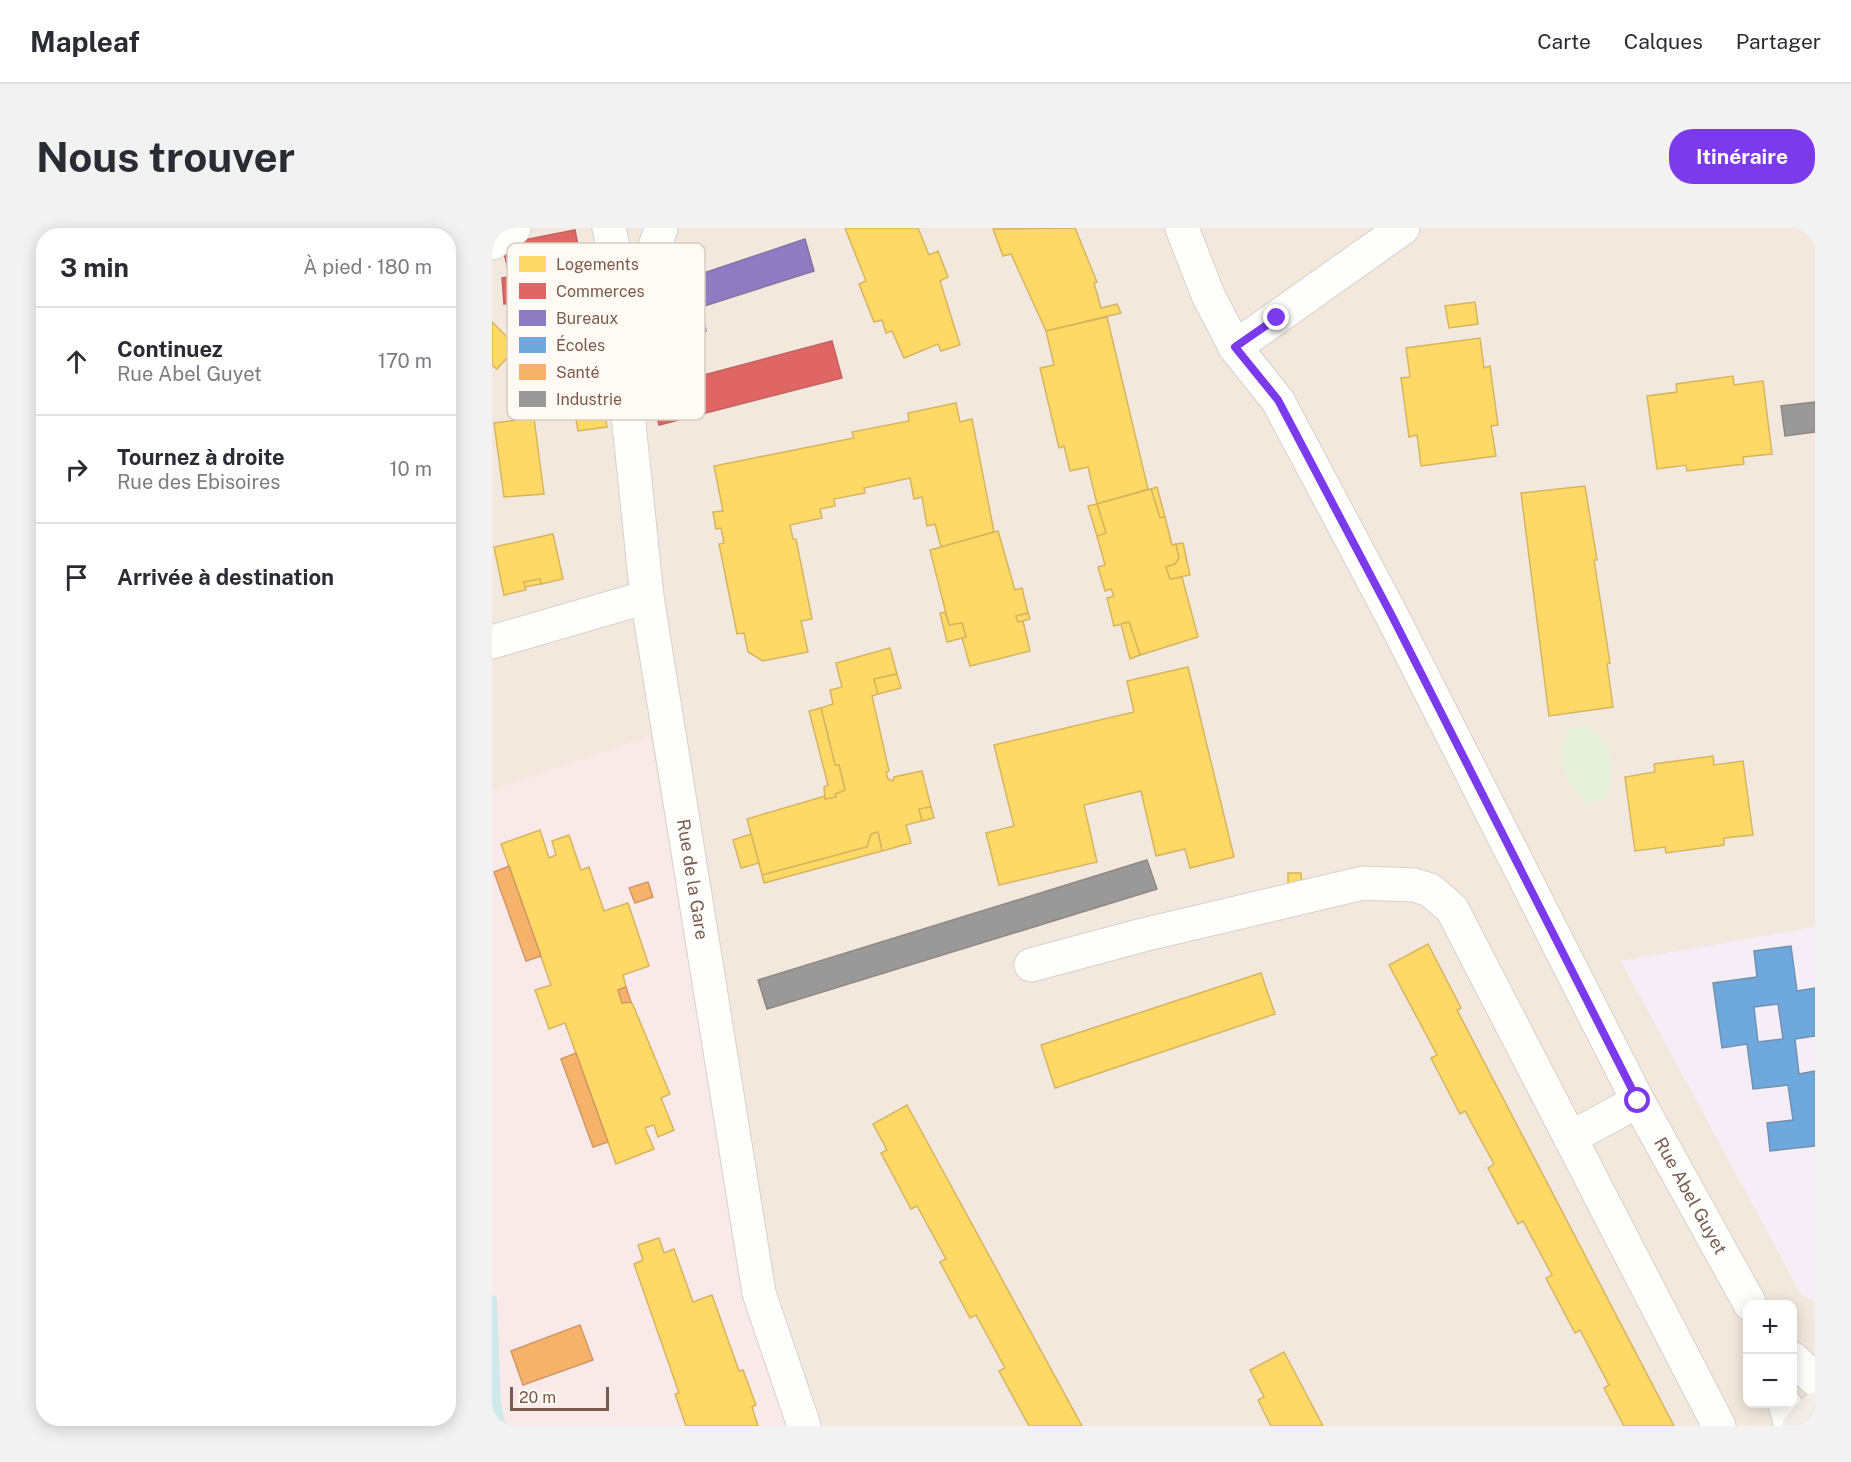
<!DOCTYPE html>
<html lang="fr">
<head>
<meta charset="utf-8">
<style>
	:root { --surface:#fff; --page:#f2f2f3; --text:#2b2b33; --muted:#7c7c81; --line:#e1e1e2; --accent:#7c3aed }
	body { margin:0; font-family:"Public Sans",sans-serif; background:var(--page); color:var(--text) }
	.controls { position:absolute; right:18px; bottom:18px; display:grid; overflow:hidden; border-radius:12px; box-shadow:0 3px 15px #0003 }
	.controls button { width:54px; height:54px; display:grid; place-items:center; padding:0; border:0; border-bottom:2px solid var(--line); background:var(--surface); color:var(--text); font:30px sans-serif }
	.scale { position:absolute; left:18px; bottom:15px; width:99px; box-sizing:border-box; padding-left:6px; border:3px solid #7a5c4d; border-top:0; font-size:16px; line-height:21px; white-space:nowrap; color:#7a5c4d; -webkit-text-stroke:4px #fffaf3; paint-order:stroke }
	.stop { position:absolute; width:18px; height:18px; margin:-14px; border:4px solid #7c3aed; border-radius:50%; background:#fff }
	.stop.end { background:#7c3aed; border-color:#fff; box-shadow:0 2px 6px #0008 }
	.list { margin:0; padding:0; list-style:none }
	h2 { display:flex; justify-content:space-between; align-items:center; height:78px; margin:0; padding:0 24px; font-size:26px }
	h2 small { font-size:20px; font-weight:400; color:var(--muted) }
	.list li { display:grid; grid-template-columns:39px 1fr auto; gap:18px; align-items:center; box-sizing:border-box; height:108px; padding:0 24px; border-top:2px solid var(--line) }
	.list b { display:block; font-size:22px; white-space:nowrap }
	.list p { margin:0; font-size:20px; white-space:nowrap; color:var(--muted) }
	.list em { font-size:20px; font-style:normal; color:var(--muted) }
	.icon { flex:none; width:33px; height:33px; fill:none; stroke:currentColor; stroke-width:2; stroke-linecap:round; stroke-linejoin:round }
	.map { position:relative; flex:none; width:1323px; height:1198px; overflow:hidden; border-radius:24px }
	header { display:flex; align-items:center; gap:36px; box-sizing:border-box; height:84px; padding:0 30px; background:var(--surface); border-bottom:2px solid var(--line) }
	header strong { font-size:28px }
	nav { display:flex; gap:33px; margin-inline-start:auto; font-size:21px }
	.intro { display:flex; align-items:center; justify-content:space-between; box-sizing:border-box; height:144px; padding:0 36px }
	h1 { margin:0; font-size:42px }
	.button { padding:15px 27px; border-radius:24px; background:var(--accent); color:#fff; font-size:21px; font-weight:700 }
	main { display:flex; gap:36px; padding:0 36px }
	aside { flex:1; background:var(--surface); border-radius:24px; box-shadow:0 3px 15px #0003 }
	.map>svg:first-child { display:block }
</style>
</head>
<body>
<header>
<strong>Mapleaf</strong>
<nav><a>Carte</a><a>Calques</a><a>Partager</a></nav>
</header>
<div class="intro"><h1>Nous trouver</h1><a class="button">Itinéraire</a></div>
<main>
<aside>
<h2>3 min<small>À pied · 180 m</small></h2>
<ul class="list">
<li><svg class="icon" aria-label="ahead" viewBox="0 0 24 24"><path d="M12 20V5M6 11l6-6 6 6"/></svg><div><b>Continuez</b><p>Rue Abel Guyet</p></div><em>170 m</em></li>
<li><svg class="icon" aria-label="right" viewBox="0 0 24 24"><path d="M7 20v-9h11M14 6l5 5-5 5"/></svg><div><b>Tournez à droite</b><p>Rue des Ebisoires</p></div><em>10 m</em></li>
<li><svg class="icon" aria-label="arrive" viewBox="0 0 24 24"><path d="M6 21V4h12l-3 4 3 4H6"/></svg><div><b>Arrivée à destination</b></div></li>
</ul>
</aside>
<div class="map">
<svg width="1323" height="1198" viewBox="0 0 1323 1198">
	<rect width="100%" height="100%" fill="#f9f5f0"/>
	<path fill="#f2e8de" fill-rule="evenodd" d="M 0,0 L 1323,0 L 1323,1198 L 293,1198 L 253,1069 L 158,509 L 0,562 ZM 1256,1076 L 1300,1076 L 1300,1176 L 1256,1176 Z"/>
	<path fill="#f6eef6" d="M 1323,699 L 1323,1074 L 1309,1066 L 1129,733 Z"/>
	<path fill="#fae9e9" d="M 158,508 L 253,1069 L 293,1198 L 0,1198 L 0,562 Z"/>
	<path fill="#e7f0db" d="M 1089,497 C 1123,504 1124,542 1115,570 L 1096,577 C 1074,553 1062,536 1074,503 Z"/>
	<g fill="#ffd966" stroke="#d7b45e" stroke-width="1.5">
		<path d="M 353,0 L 426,0 L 437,27 L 446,23 L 456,49 L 448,53 L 468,117 L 449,123 L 446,116 L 412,130 L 400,103 L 394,105 L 390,92 L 382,94 L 367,56 L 374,53 Z"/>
		<path d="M 583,0 L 605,54 L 602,55 L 609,80 L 625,76 L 629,85 L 554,103 L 519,26 L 511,28 L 501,1 Z"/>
		<path d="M 983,74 L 986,96 L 957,100 L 953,78 Z"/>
		<path d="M 615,89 L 656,261 L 605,276 L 596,239 L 578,243 L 572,218 L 567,220 L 548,140 L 562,137 L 554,103 Z"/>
		<path d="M 0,94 L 25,119 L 5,141 L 0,137 Z"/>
		<path d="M 988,110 L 992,140 L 998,138 L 1006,197 L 999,198 L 1004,228 L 929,238 L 925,207 L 917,209 L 909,150 L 918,149 L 914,120 Z"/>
		<path d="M 1241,148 L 1242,157 L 1271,153 L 1280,226 L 1251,229 L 1252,236 L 1195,243 L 1194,237 L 1165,241 L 1155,168 L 1185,164 L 1184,156 Z"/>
		<path d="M 464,175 L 468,194 L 480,191 L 502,304 L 449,319 L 443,296 L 435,298 L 430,269 L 422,271 L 418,250 L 372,260 L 373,265 L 342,271 L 343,278 L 328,281 L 330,290 L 298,297 L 301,311 L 304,311 L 320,391 L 309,393 L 316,424 L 271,433 L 256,424 L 252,405 L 245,406 L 227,316 L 232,315 L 229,300 L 224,301 L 221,284 L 231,283 L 222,238 L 362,210 L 360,204 L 417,193 L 416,185 Z"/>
		<path d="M 112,182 L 115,199 L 86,203 L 83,186 Z"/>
		<path d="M 42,190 L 52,266 L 12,269 L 2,195 Z"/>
		<path d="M 1093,258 L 1105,332 L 1102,332 L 1118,435 L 1115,436 L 1121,479 L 1057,488 L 1029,265 Z"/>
		<path d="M 665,259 L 673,289 L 668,290 L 659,261 Z"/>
		<path d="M 659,261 L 668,290 L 673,289 L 680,317 L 684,316 L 687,330 L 683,336 L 674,339 L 678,351 L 690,349 L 706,409 L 648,427 L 637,394 L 622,398 L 615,370 L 622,368 L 619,361 L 613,363 L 606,339 L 613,337 L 605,308 L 614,305 L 605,276 Z"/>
		<path d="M 605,276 L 614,305 L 605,308 L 596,278 Z"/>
		<path d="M 506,303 L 523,362 L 530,360 L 536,385 L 524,388 L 526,394 L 531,393 L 538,423 L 478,438 L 470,410 L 474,409 L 470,395 L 457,397 L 438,322 Z"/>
		<path d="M 61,306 L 71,351 L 49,356 L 48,351 L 32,354 L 34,362 L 12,367 L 2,319 Z"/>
		<path d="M 691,315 L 698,347 L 678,351 L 674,339 L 683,336 L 687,330 L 684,316 Z"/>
		<path d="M 48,351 L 49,356 L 33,359 L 32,354 Z"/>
		<path d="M 453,384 L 457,397 L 470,395 L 474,409 L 455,414 L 448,385 Z"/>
		<path d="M 536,385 L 538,391 L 526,394 L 524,388 Z"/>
		<path d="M 637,394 L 648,427 L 638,431 L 629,396 Z"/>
		<path d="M 398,420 L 405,446 L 382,451 L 386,466 L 380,468 L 397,543 L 394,544 L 396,551 L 401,553 L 402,549 L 430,543 L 439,579 L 427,581 L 430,593 L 414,597 L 419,615 L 390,623 L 386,604 L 379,606 L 375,619 L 270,647 L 255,591 L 333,568 L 333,571 L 344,569 L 343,566 L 353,562 L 347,537 L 343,537 L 329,480 L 341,476 L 338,462 L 350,459 L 344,435 Z"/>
		<path d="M 696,439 L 742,629 L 698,640 L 693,621 L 664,628 L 649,563 L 592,577 L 605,634 L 507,657 L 494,605 L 522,598 L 502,517 L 642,484 L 635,453 Z"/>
		<path d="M 405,446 L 409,460 L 386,466 L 382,451 Z"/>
		<path d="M 329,480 L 343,537 L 347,537 L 353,562 L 343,566 L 344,569 L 333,571 L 332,559 L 336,557 L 317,483 Z"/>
		<path d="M 1221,528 L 1222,537 L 1251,533 L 1261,607 L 1232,610 L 1232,617 L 1174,625 L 1173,619 L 1143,623 L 1133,549 L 1163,544 L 1162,536 Z"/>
		<path d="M 439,579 L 442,590 L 430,593 L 427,581 Z"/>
		<path d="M 48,602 L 57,630 L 64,627 L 60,613 L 77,607 L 89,642 L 97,639 L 112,683 L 136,675 L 157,738 L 131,747 L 134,759 L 126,762 L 130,775 L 139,774 L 141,777 L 178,866 L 169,870 L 182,902 L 166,909 L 162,897 L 153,900 L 162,921 L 124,936 L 73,795 L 57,801 L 43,762 L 59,757 L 9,616 Z"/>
		<path d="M 386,604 L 390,623 L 272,655 L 270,647 L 375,619 L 379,606 Z"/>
		<path d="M 259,606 L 267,635 L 249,640 L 241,612 Z"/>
		<path d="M 796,645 L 809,645 L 810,657 L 796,658 Z"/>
		<path d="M 936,716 L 969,780 L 965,782 L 1182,1198 L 1132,1198 L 1112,1160 L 1117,1157 L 1088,1102 L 1083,1105 L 1054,1050 L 1060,1047 L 1031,993 L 1026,996 L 996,940 L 1002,936 L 973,883 L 968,886 L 939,830 L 945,827 L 897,737 Z"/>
		<path d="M 769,745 L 783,786 L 563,860 L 549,817 Z"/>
		<path d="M 415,877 L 590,1198 L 537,1198 L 507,1143 L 513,1140 L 484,1087 L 478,1090 L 448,1034 L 454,1031 L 425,978 L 419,981 L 389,925 L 395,922 L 381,896 Z"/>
		<path d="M 167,1010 L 172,1025 L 182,1021 L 201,1074 L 220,1067 L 247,1143 L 251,1142 L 264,1177 L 260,1179 L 266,1198 L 194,1198 L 183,1166 L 187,1165 L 142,1036 L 151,1032 L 146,1017 Z"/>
		<path d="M 792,1124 L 831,1198 L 779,1198 L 766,1172 L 772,1169 L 758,1142 Z"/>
	</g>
	<g fill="#e06666" stroke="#c1635e" stroke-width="1.5">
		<path d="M 83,2 L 96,70 L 59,78 L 57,67 L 12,76 L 10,50 L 18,49 L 11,21 L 22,14 Z"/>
		<path d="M 340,113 L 350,150 L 167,197 L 159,161 Z"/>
	</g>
	<path fill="#8e7cc3" stroke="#8872a0" stroke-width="1.5" d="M 313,11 L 322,43 L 209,79 L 214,103 L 198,108 L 191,87 L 168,93 L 167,60 Z"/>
	<path fill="#6fa8dc" stroke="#7291b1" stroke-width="1.5" fill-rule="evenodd" d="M 1299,718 L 1305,763 L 1323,760 L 1323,808 L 1303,811 L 1307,846 L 1323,843 L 1323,918 L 1278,923 L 1275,895 L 1301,892 L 1296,857 L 1261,861 L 1255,816 L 1230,820 L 1221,755 L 1265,749 L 1262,723 ZM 1286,776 L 1291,811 L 1266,814 L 1262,779 Z"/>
	<g fill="#f6b26b" stroke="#d19862" stroke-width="1.5">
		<path d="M 17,638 L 49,728 L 34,733 L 2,644 Z"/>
		<path d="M 156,654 L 161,669 L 143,675 L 137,660 Z"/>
		<path d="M 134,759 L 139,774 L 130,775 L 126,762 Z"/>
		<path d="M 84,825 L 116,914 L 101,919 L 69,831 Z"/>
		<path d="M 88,1097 L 101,1132 L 31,1157 L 19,1123 Z"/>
	</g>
	<g fill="#999" stroke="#908782" stroke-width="1.5">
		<path d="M 1323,174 L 1323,204 L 1293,208 L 1289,178 Z"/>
		<path d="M 655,632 L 665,661 L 275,781 L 266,752 Z"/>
	</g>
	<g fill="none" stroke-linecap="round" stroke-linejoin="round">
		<path stroke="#d0e8ea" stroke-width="10" d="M 0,1072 L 4,1176 L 9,1198"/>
		<g stroke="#d7d1cb" stroke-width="35">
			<g id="minor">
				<path id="s1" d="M 117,0 L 137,97 L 136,186 L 155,369 L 267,1065 L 312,1198"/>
				<path id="s2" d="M 690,0 L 716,67 L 743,119 L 786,173 L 900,388 L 1146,873 L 1258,1076"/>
				<path d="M 0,15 L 22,0"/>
				<path d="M 138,95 L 169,0"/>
				<path d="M 743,119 L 911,0"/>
				<path d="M 0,414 L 155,369"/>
				<path d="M 539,737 L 651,707 L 871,655 L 922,657 L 938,662 L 960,681 L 1227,1198"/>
				<path d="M 1078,910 L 1146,873"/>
				<path d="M 1300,1130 L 1323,1151"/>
				<path d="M 1293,1176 L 1299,1198"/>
			</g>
		</g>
		<g stroke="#dad1cc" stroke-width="35">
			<path id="major" d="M 1307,1198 L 1323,1181"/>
		</g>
		<use href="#minor" stroke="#fefefd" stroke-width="33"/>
		<use href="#major" stroke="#f3eee8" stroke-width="33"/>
	</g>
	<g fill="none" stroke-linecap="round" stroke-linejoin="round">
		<path stroke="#7c3aed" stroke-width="8" d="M 785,90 L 743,119 L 786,172 L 900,388 L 1146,873"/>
	</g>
	<g text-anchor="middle" stroke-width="6" stroke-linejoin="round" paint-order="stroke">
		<g font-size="18" fill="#7a5c4d" stroke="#fffaf3">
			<text dy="6" stroke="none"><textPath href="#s1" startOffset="658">Rue de la Gare</textPath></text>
			<text dy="6" stroke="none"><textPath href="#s2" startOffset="1095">Rue Abel Guyet</textPath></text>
		</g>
	</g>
	<rect x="15" y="15" width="198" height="177" rx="9" fill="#fffaf3" stroke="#d7cbc1" stroke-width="1.5"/>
	<rect x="27" y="28" width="27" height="16" fill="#ffd966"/>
	<rect x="27" y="55" width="27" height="16" fill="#e06666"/>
	<rect x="27" y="82" width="27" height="16" fill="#8e7cc3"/>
	<rect x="27" y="109" width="27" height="16" fill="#6fa8dc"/>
	<rect x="27" y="136" width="27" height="16" fill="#f6b26b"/>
	<rect x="27" y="163" width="27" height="16" fill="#999"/>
	<g font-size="16" fill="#7a5c4d">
		<text x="64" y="42">Logements</text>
		<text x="64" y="69">Commerces</text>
		<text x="64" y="96">Bureaux</text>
		<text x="64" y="123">Écoles</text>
		<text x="64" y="150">Santé</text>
		<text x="64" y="177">Industrie</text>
	</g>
</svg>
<div class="controls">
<button>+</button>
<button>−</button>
</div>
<div class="scale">20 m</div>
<div class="stop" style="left:1146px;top:873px"></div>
<div class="stop end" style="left:785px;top:90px"></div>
</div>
</main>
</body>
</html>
